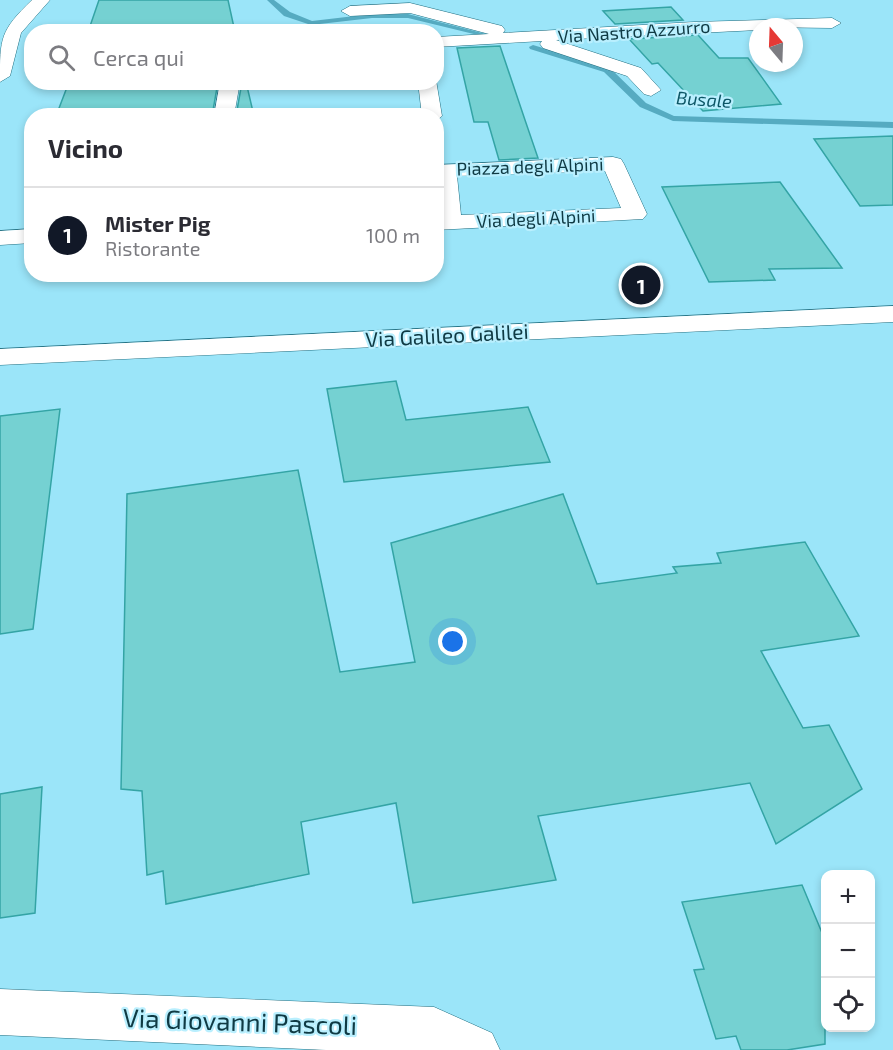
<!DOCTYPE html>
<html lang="it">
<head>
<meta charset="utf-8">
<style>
	:root { --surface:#fff; --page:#f7f7f7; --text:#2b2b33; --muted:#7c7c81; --line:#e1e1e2; --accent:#111827 }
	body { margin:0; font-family:"Exo 2",sans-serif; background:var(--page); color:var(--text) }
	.controls { position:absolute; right:18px; bottom:18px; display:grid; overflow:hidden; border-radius:12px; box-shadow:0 3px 9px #0003 }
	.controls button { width:54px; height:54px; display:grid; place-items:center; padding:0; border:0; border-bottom:2px solid var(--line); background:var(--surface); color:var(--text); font:30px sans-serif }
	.compass { position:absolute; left:749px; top:18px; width:54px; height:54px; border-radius:50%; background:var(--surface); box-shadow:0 3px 9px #0003; rotate:341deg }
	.you { position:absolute; left:453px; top:642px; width:21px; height:21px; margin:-15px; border:4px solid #fff; border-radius:50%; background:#1a73e8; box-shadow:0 0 0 9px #1a73e833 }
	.badge { display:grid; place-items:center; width:39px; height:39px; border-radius:50%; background:var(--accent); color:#fff; font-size:20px; font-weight:700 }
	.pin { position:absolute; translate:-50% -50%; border:3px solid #fff; box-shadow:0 2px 6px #0006 }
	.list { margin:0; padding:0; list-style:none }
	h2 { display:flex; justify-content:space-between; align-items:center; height:78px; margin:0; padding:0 24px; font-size:26px }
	h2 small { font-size:20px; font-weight:400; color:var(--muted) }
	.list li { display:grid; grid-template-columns:39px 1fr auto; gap:18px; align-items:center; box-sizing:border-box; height:96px; padding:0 24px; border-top:2px solid var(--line) }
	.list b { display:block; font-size:22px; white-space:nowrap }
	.list p { margin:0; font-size:20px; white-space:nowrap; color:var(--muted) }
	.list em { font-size:20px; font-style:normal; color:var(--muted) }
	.icon { flex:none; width:33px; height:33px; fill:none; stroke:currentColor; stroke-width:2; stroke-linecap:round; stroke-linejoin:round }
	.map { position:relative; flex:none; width:893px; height:1050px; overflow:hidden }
	.search { position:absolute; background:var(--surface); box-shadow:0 3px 9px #0003; left:24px; top:24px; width:420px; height:66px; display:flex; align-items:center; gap:15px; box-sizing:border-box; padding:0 21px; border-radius:24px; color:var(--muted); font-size:22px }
	.panel { position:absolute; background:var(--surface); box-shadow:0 3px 9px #0003; left:24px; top:108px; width:420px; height:174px; border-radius:24px }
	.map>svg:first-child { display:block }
</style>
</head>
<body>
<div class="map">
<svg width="893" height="1050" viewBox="0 0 893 1050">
	<rect width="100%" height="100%" fill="#9be5f9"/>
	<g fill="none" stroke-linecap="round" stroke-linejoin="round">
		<g fill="#56abc1" fill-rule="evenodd">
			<path d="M 267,0 L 274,0 L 290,12 L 312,21 L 372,14 L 408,14 L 486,34 L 482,36 L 408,18 L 372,18 L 311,25 L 284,16 Z"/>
			<path d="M 533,45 L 610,68 L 646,103 L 674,116 L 893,122 L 893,128 L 673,121 L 640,107 L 604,72 L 530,49 L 529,47 Z"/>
		</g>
	</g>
	<g fill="#75d1d2" stroke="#34a4a5" stroke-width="1.5">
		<path d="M 99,0 L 228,0 L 235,32 L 88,32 Z"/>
		<path d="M 671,7 L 683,20 L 615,24 L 603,11 Z"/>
		<path d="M 698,35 L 719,58 L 748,58 L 781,104 L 703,111 L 658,63 L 652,64 L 629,39 Z"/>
		<path d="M 500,46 L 525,120 L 538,158 L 499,160 L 488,122 L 474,122 L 457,48 Z"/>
		<path d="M 69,82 L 218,82 L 212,116 L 56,116 Z"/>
		<path d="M 242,82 L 246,82 L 254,116 L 236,116 Z"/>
		<path d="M 893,136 L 893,205 L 860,206 L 814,139 Z"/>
		<path d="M 780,182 L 842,268 L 769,269 L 775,280 L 709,282 L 662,187 Z"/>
		<path d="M 396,381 L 406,420 L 528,407 L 550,462 L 344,482 L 327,389 Z"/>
		<path d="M 60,409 L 33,629 L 0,634 L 0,416 Z"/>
		<path d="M 298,470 L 340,672 L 415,662 L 391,543 L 563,494 L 597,584 L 677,573 L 673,567 L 721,563 L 717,553 L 805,542 L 859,636 L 761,651 L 803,728 L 829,725 L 862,789 L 776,844 L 750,783 L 538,816 L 556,880 L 413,903 L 396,803 L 301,822 L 309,874 L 166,904 L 163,871 L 147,875 L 142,791 L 121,789 L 127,494 Z"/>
		<path d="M 42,787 L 35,913 L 0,918 L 0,794 Z"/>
		<path d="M 802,885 L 825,940 L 825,1044 L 787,1050 L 741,1050 L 736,1036 L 716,1039 L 694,970 L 704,969 L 682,902 Z"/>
	</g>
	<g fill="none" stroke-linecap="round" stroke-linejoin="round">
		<g stroke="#206e80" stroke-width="1">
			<g id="minor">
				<path d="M 32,0 L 50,0 L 21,33 L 10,76 L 0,82 C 0,37 0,31 32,0 Z"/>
				<path d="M 410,3 L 502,26 L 505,30 L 503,33 L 694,22 L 832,18 L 841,23 L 832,28 L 758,27 L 758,30 L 556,40 L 641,68 L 661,90 L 651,96 L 644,94 L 627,76 L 543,48 L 540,44 L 542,41 L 436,47 L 436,37 L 489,34 L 410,13 L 350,16 L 341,11 L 350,6 Z"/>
				<path d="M 436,80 L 442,116 L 436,121 L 436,116 L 422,116 L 418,82 L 436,82 Z"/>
				<path d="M 220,82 L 240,82 L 234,116 L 214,116 Z"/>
				<path d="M 613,157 L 621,159 L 624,164 L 647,214 L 643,219 L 436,230 L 437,165 ZM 605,171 L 621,208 L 461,215 L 457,176 Z"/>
				<path d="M 32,229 L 32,243 L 0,245 L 0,231 Z"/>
				<path d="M 0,989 L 434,1007 L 492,1033 L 500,1050 L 326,1050 L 0,1035 Z"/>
			</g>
		</g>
		<g stroke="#206e80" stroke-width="1">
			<path id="major" d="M 893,306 L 893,322 L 0,365 L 0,349 Z"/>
		</g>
		<use href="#minor" fill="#fff" fill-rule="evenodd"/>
		<use href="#major" fill="#fff" fill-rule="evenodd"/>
	</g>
	<g text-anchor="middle" stroke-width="4.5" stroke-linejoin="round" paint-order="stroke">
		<g font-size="18" fill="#0f3a44" stroke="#b9effe">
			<text transform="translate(634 32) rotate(-4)" y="6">Via Nastro Azzurro</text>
			<text transform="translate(530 167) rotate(-2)" y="6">Piazza degli Alpini</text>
			<text transform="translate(536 219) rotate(-3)" y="6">Via degli Alpini</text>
		</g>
		<g font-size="18" font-style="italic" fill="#0c5666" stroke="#b9effe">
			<text transform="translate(704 100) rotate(4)" y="6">Busale</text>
		</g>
		<g font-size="21" fill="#0f3a44" stroke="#b9effe">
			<text transform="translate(447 336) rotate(-3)" y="7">Via Galileo Galilei</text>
		</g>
		<g font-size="26" fill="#0f3a44" stroke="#b9effe">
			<text transform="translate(240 1022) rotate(2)" y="9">Via Giovanni Pascoli</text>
		</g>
	</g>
</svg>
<div class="controls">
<button>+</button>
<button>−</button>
<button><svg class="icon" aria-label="locate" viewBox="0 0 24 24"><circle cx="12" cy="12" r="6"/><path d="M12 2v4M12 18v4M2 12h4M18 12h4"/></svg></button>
</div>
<svg class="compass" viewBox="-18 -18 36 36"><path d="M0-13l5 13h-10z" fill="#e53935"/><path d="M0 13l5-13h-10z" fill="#7c7c81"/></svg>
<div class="you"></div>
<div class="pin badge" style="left:641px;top:285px">1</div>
<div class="search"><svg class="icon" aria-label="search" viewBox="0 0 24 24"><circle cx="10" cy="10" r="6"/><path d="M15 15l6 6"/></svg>Cerca qui</div>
<section class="panel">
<h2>Vicino<small></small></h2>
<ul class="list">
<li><span class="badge">1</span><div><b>Mister Pig</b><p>Ristorante</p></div><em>100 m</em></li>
</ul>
</section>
</div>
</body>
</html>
